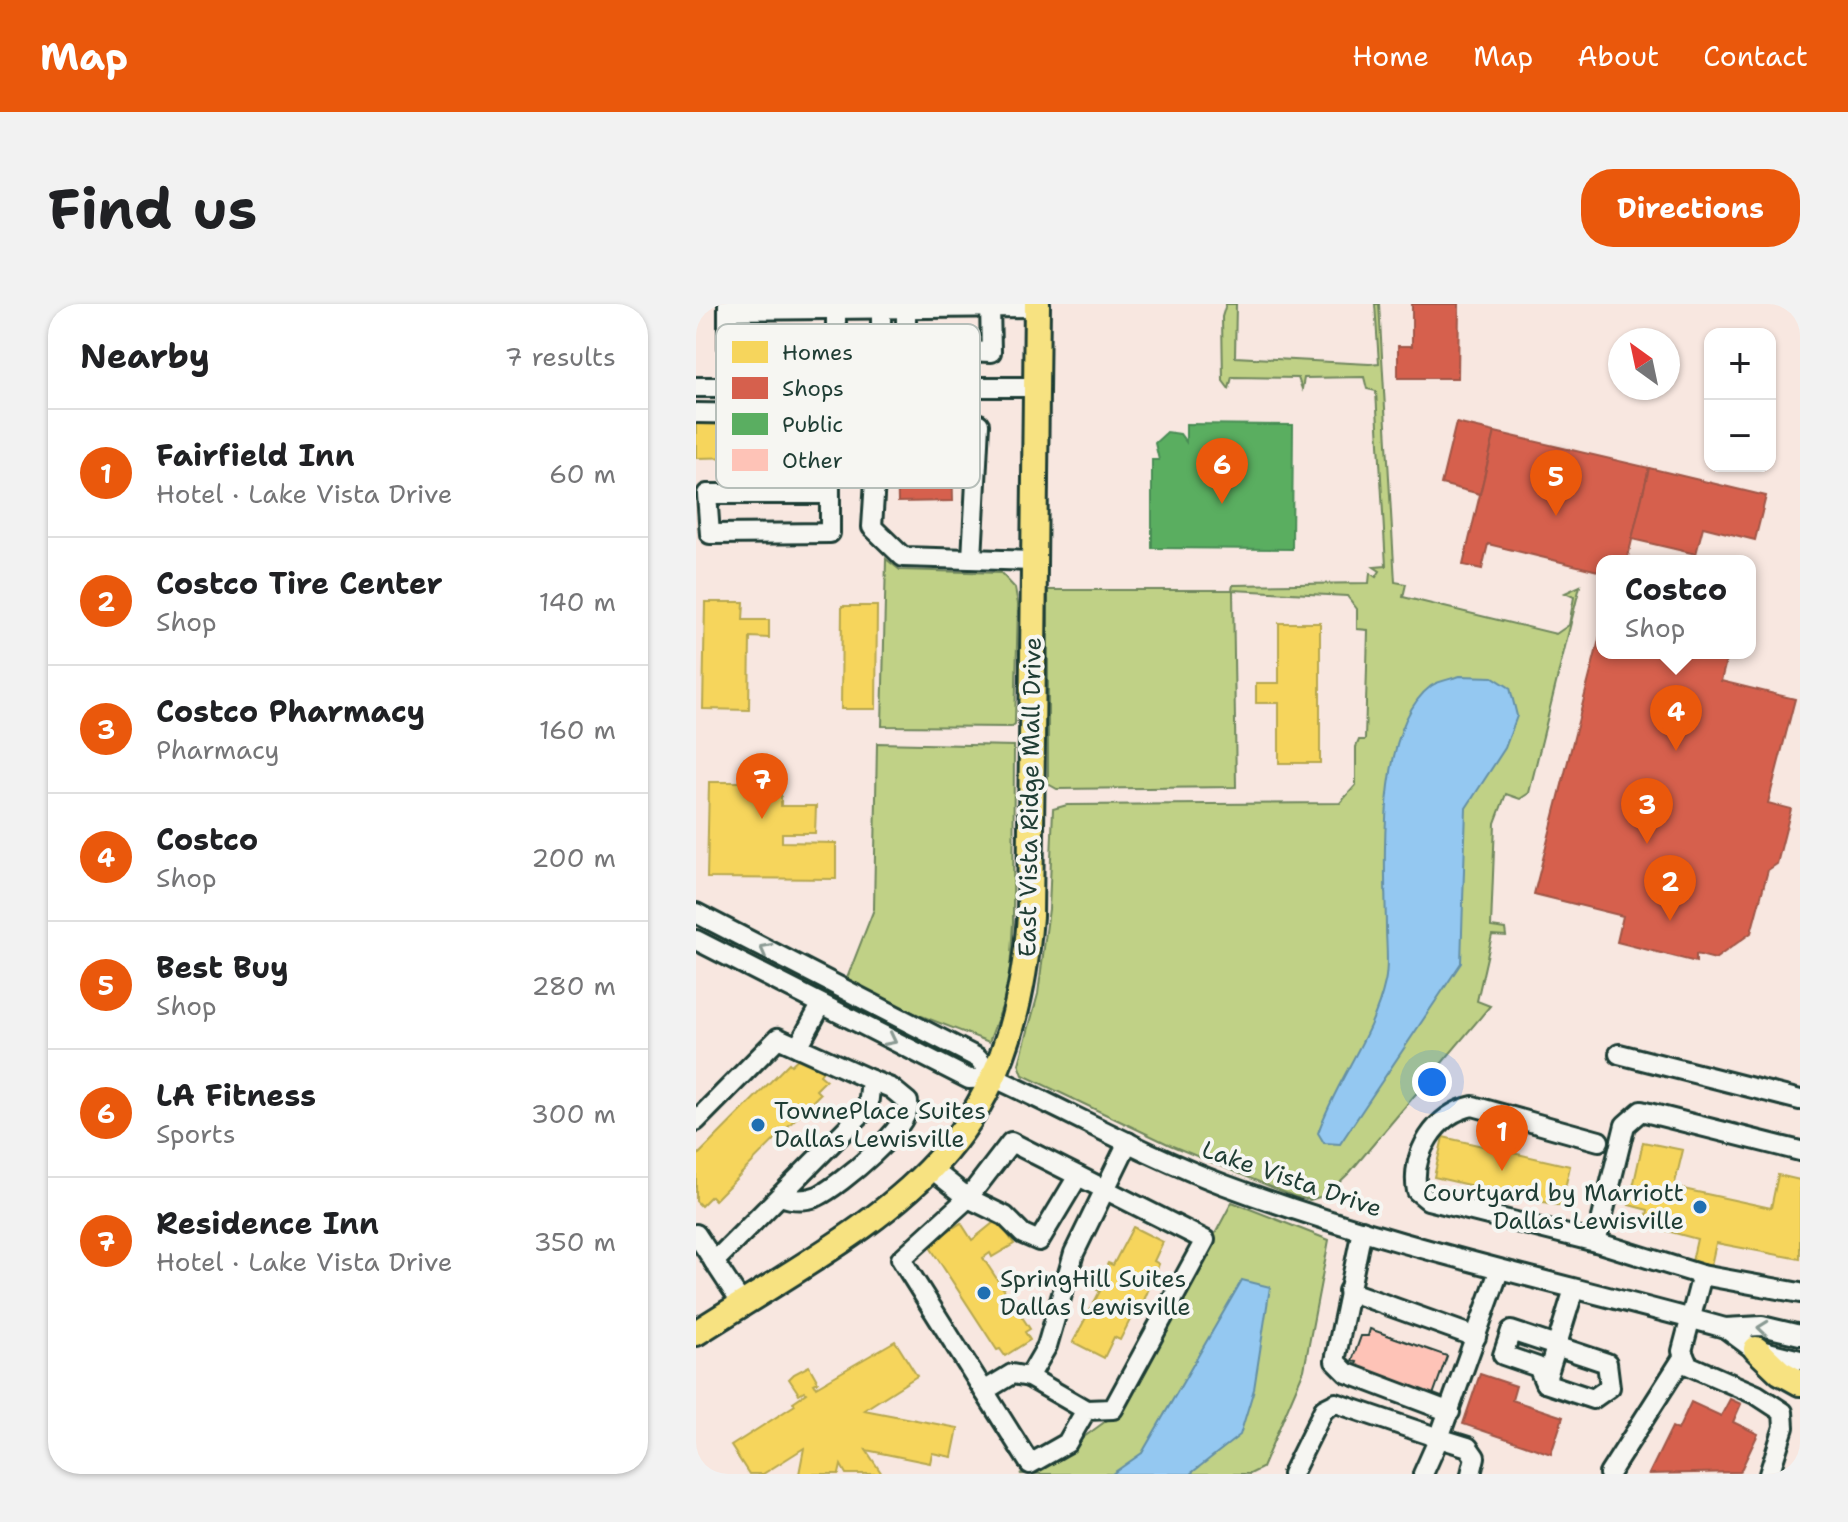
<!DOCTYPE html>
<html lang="en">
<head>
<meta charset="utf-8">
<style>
	:root { --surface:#fff; --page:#f2f2f2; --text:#202124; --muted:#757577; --line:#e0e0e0; --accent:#ea580c }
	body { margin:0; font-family:"Shantell Sans",sans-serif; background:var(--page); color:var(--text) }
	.controls { position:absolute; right:24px; top:24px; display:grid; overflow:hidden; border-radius:16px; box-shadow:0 2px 6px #0004 }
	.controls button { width:72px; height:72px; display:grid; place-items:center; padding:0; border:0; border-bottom:2px solid var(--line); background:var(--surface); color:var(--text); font:40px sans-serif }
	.compass { position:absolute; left:912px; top:24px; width:72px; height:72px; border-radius:50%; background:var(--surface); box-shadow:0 2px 6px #0004; rotate:327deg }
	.you { position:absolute; left:736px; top:778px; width:28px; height:28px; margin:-20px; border:6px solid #fff; border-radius:50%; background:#1a73e8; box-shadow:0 0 0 12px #1a73e833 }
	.badge { display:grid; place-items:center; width:52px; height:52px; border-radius:50%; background:var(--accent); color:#fff; font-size:26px; font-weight:700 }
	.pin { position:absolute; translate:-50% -66px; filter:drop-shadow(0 2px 4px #0008) }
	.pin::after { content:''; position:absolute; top:42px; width:28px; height:24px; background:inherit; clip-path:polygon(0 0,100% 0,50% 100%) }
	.popup { position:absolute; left:900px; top:251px; width:160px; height:104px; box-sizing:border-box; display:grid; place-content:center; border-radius:16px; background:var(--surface); filter:drop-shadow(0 2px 6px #0005); font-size:26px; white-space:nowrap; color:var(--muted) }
	.popup b { font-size:30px; color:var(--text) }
	.popup::after { content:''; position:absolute; left:50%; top:100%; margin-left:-16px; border:16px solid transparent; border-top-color:var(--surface) }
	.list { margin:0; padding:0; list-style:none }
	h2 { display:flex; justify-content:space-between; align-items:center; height:104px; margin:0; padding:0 32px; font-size:34px }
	h2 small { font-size:26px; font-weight:400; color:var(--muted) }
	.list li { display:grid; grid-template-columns:52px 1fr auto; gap:24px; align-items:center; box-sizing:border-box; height:128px; padding:0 32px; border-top:2px solid var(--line) }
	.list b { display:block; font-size:30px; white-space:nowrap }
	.list p { margin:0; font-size:26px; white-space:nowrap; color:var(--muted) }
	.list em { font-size:26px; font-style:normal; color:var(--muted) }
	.map { position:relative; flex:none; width:1104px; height:1170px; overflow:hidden; border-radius:32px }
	header { display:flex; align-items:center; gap:48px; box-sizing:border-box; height:112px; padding:0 40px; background:var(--accent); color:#fff }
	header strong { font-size:38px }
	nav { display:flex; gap:44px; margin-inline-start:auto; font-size:28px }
	.intro { display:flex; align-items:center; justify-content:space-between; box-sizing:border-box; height:192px; padding:0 48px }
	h1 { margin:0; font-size:56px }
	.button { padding:20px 36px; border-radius:32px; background:var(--accent); color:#fff; font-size:28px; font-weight:700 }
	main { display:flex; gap:48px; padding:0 48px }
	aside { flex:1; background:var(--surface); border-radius:32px; box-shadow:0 2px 6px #0004 }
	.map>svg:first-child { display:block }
</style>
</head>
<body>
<header>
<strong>Map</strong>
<nav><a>Home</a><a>Map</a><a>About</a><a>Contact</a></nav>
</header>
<div class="intro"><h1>Find us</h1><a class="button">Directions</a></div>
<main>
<aside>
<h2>Nearby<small>7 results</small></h2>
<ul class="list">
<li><span class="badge">1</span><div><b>Fairfield Inn</b><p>Hotel · Lake Vista Drive</p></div><em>60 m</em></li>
<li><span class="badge">2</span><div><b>Costco Tire Center</b><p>Shop</p></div><em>140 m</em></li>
<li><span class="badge">3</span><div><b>Costco Pharmacy</b><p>Pharmacy</p></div><em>160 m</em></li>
<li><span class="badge">4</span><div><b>Costco</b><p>Shop</p></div><em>200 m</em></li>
<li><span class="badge">5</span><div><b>Best Buy</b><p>Shop</p></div><em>280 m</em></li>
<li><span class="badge">6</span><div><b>LA Fitness</b><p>Sports</p></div><em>300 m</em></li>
<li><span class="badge">7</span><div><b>Residence Inn</b><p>Hotel · Lake Vista Drive</p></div><em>350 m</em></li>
</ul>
</aside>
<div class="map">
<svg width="1104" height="1170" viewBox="0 0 1104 1170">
	<rect width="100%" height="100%" fill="#f8e7e0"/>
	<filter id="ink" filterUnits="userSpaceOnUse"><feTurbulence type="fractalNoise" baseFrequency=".0125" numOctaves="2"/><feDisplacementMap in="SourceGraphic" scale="16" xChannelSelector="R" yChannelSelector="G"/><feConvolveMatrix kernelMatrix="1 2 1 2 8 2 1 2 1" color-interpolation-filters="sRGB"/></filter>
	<g filter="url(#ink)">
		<g fill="#c0d186" stroke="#70875d" stroke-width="2">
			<path d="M 530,0 L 540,0 L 539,53 L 673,60 L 683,59 L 679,0 L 683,0 L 699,278 L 710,280 L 707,293 L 860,330 L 873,321 L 878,293 L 869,289 L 884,282 L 833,489 L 824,495 L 810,490 L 799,519 L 795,623 L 809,625 L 810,632 L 796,631 L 781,697 L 794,702 L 654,868 L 630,891 L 614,896 L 597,892 L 474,841 L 327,771 L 323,760 L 342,690 L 353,605 L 357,505 L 371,501 L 644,499 L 660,481 L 660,443 L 663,436 L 669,436 L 672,326 L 661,325 L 661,305 L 651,292 L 537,286 L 540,483 L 361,485 L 352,480 L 352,286 L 536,286 L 537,281 L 673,279 L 674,269 L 680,273 L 684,267 L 678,263 L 690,262 L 680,87 L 671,85 L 668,73 L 608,74 L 606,85 L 602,74 L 536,73 L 533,85 L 527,77 L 526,13 Z"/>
			<path d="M 190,255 L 204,266 L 305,269 L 319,284 L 322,300 L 319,420 L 315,423 L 186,422 Z"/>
			<path d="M 181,439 L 318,442 L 317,618 L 313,684 L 293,738 L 148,682 L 178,605 Z"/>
			<path d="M 536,898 L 633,936 L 608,1066 L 566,1164 L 554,1170 L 324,1170 L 377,1141 L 425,1106 Z"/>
		</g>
		<g fill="#94c8f1" stroke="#6590a5" stroke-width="2">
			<path d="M 764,372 L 797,373 L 814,384 L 821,412 L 809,444 L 770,504 L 765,659 L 644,840 L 628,839 L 622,829 C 640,776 677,733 689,678 C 693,661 690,641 690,623 C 689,560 680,424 735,382 C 742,377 755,375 764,372 Z"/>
			<path d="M 546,976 L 574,983 L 558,1085 L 544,1131 L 494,1170 L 416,1170 L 446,1149 Z"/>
		</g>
		<g fill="#f6d55c" stroke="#b6a750" stroke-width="2">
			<path d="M 0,114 L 38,114 L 38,122 L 101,121 L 102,152 L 0,154 Z"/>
			<path d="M 9,298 L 48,298 L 47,316 L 73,316 L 73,334 L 54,333 L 53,406 L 7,405 Z"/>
			<path d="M 146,302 L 181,302 L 180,405 L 145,405 Z"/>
			<path d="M 583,319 L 624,319 L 624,459 L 583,459 L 583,399 L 560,399 L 560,379 L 583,379 Z"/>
			<path d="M 13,478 L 52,478 L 52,487 L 85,488 L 85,502 L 120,502 L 119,529 L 86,529 L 86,538 L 140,539 L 140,575 L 11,574 Z"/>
			<path d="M 105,752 L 111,757 L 114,754 L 127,767 L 124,771 L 130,776 L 120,786 L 124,790 L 19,896 L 15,892 L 5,902 L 0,897 L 0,853 L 93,759 L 95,761 Z"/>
			<path d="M 747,833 L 874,862 L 865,902 L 804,888 L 799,907 L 786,904 L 790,885 L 738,873 Z"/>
			<path d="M 947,838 L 987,846 L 978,883 L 1075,904 L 1082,871 L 1104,876 L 1104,955 L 1020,939 L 1014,966 L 995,962 L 1001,935 L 949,921 L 952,906 L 933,901 Z"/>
			<path d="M 302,915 L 318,940 L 296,953 L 294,949 L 287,954 L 334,1025 L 329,1028 L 334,1036 L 309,1052 L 304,1045 L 301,1046 L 232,940 L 265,919 L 276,936 Z"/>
			<path d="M 437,923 L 467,938 L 458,957 L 463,960 L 444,1006 L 440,1004 L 424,1036 L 418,1033 L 408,1054 L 377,1038 L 404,987 L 399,985 L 412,959 L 417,961 Z"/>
			<path d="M 199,1037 L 221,1072 L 168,1106 L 262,1124 L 256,1153 L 236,1149 L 234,1159 L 170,1146 L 186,1170 L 150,1170 L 145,1161 L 143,1170 L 103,1170 L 108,1144 L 67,1170 L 53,1170 L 35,1142 L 99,1101 L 97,1098 L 110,1089 L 108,1087 L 103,1090 L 93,1075 L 98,1070 L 113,1062 L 122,1078 L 118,1080 L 120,1083 Z"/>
		</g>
		<g fill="#d6604d" stroke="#9f5646" stroke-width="2">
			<path d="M 716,0 L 763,0 L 762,74 L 702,74 L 702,42 L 716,42 Z"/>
			<path d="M 760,119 L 799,128 L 784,190 L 745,180 Z"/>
			<path d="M 799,128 L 953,164 L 931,257 L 906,257 L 906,268 L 792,240 L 786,265 L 767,261 Z"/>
			<path d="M 256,151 L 257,197 L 202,198 L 201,152 Z"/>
			<path d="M 953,164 L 1070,192 L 1059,236 L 1007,223 L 1000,250 L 936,235 Z"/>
			<path d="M 906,324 L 906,349 L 1032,349 L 1025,377 L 1099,395 L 1072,499 L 1095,505 L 1081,560 L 1072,566 L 1055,629 L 1019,655 L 1000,650 L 1000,658 L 921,638 L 927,612 L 838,590 Z"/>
			<path d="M 784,1070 L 820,1082 L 816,1096 L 867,1113 L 855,1150 L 767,1120 Z"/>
			<path d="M 1034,1095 L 1045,1100 L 1037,1118 L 1062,1130 L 1044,1168 L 953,1170 L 976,1123 L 982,1126 L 995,1098 L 1025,1112 Z"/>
		</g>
		<path fill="#5aae61" stroke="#488c54" stroke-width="2" d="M 490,120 L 597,121 L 596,245 L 456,244 L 456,156 L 463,156 L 459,139 L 471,128 L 484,130 L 490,138 Z"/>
		<path fill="#fec3b7" stroke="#1f3d34" stroke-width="2" d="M 674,1025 L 751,1052 L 737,1091 L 659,1064 L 661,1058 L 656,1057 L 665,1032 L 672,1032 Z"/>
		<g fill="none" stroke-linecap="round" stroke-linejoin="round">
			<g stroke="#1f3d34" stroke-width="24">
				<g id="minor">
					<path d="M 32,0 L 32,43 L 140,44 L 140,0"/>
					<path d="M 185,0 L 185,83 L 176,223 L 207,253 L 339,257"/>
					<path d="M 210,0 L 210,45 L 295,48 L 294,0"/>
					<path d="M 32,6 L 341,3"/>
					<path d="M 0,83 L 342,83"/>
					<path d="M 133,83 C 134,132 134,180 134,229 L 14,230 L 11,190 L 134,190"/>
					<path d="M 0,109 L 134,111"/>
					<path d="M 183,115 L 283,120 L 276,255"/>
					<path d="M 0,609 L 282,754 L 299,774 C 375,809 450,851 529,881 C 692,942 862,978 1029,1024 L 1066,1022 L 1104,1031"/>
					<path d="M 0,636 L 273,775 L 299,774"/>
					<path d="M 102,743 L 125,701"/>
					<path d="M 923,750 L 1104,796"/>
					<path d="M 0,817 L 82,734 L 175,776 L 172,803 L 18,958"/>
					<path d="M 903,837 L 777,802 C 740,809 714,850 721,887 L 732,896 L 900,938 L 1006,971 L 986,1047 L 992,1061 L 1061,1091 L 1087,1108 L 1088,1123 L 1073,1170"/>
					<path d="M 315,838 L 509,936 L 417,1105 L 390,1106 L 371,1139 L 334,1160 L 205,955 L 272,894 Z"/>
					<path d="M 237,866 L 272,894 L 309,912 L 327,930 L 343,937 L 382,872"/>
					<path d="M 85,892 C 98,897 109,897 122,892 C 143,882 218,821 212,798 L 195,784 L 175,776"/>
					<path d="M 666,926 L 639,1057 L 651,1069 L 754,1108"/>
					<path d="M 0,930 L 46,1000"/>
					<path d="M 900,938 L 929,821 L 945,807 L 1104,847"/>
					<path d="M 1006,971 L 1104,989"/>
					<path d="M 652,987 L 780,1033"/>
					<path d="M 1029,1024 L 1056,1044 L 1104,1056"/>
					<path d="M 815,1027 L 911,1059 L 914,1083 L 897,1095 L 849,1079 L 842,1063 L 807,1051 Z"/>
					<path d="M 333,1073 L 390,1106"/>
					<path d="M 849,1079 L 878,985"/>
					<path d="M 288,1087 L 316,1070 L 333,1073 L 351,1042 L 378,949 L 432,838"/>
					<path d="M 596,1170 L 628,1105 L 640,1099 L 743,1134 L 727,1170"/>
					<path d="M 775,1170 L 779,1153 L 772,1143 L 743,1134 L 803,967"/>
					<path d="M 913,1170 L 988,1052"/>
				</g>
			</g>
			<g stroke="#1f3d34" stroke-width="30">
				<g id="major">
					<path d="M 0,1029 C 188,909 316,860 334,612 L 341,0"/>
					<path d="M 1060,1045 L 1084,1068 L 1104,1079"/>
				</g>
			</g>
			<use href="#minor" stroke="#f6f6f2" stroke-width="18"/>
			<use href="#major" stroke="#f7e281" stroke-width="24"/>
		</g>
		<defs><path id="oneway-chevron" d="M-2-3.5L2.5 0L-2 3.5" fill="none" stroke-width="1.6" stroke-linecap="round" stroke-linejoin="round" transform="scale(2)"/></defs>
		<g stroke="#8a9a93">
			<use href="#oneway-chevron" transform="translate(69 645) rotate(-152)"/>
			<use href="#oneway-chevron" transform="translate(195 736) rotate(27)"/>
			<use href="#oneway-chevron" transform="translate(1067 1024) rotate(-174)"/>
		</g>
	</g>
	<g fill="#1f6fb2" stroke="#f6f6f2" stroke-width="3">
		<circle cx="62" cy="821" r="8"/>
		<circle cx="1004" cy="903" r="8"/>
		<circle cx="288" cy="989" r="8"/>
	</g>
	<g text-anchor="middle" stroke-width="8" stroke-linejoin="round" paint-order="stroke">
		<g font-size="24" fill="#1f3d34" stroke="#f6f6f2">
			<text transform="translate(334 493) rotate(-89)" y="8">East Vista Ridge Mall Drive</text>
			<text transform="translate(596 875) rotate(19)" y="8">Lake Vista Drive</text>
		</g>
		<g font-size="24" fill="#1f3d34" stroke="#f6f6f2" text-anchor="start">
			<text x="78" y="815">TownePlace Suites<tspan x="78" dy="28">Dallas Lewisville</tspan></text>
			<text x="988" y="897" text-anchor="end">Courtyard by Marriott<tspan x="988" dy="28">Dallas Lewisville</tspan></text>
			<text x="304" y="983">SpringHill Suites<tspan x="304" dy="28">Dallas Lewisville</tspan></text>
		</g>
	</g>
	<rect x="20" y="20" width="264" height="164" rx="12" fill="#f6f6f2" stroke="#b6beb9" stroke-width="2"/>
	<rect x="36" y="37" width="36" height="22" fill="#f6d55c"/>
	<rect x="36" y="73" width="36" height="22" fill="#d6604d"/>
	<rect x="36" y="109" width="36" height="22" fill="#5aae61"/>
	<rect x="36" y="145" width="36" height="22" fill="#fec3b7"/>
	<g font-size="22" fill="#1f3d34">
		<text x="86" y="56">Homes</text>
		<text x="86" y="92">Shops</text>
		<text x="86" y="128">Public</text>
		<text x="86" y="164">Other</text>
	</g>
</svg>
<div class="controls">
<button>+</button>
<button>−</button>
</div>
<svg class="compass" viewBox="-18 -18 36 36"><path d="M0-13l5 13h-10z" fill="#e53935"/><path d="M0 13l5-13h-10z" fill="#757577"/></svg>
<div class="you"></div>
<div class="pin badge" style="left:806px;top:867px">1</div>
<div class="pin badge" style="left:974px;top:617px">2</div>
<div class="pin badge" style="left:951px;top:540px">3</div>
<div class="pin badge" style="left:980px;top:447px">4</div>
<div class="popup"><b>Costco</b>Shop</div>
<div class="pin badge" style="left:860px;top:212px">5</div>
<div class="pin badge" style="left:526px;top:200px">6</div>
<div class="pin badge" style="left:66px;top:515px">7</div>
</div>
</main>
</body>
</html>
